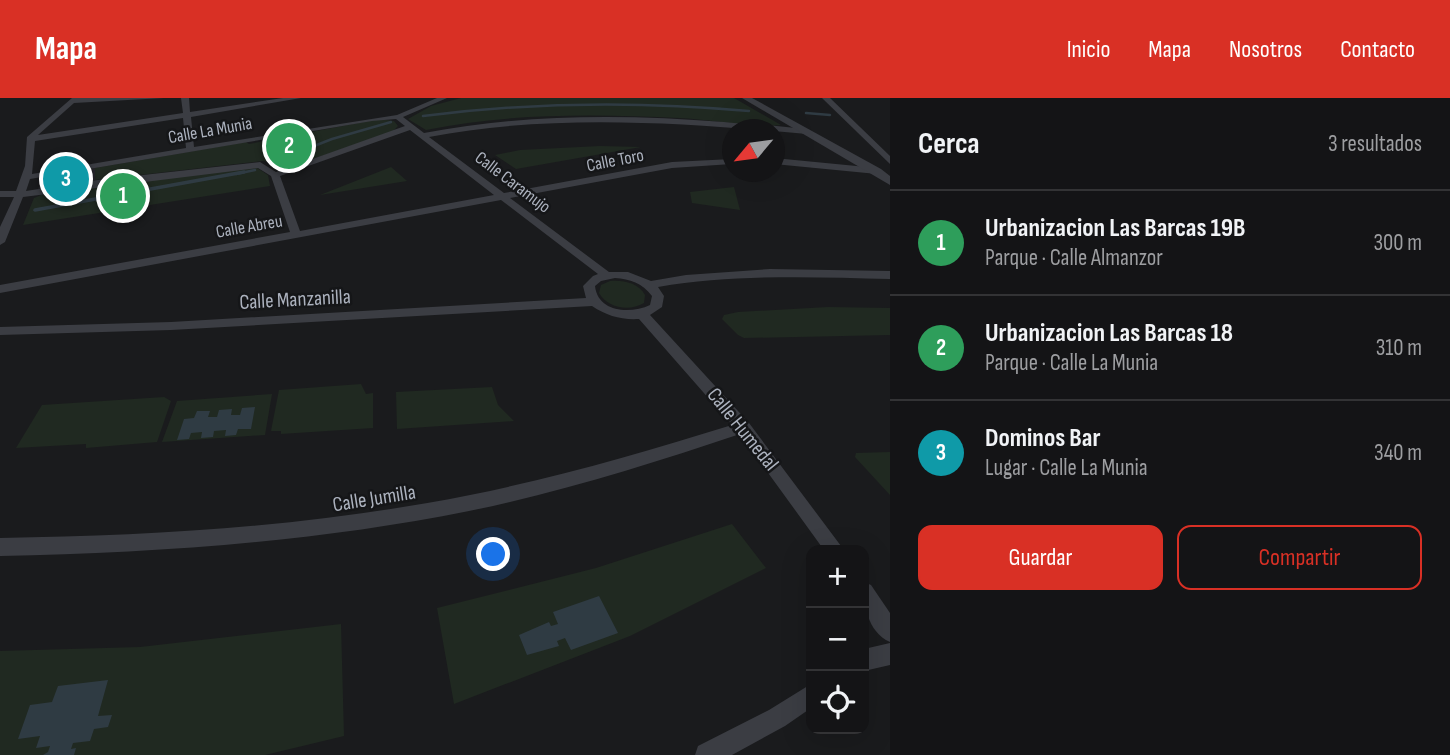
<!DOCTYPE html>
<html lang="es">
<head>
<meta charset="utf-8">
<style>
	:root { --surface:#141416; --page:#1d1d1f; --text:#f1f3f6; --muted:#9d9ea1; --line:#333335; --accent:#d93025 }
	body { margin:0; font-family:"Sofia Sans Condensed",sans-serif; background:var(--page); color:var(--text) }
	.controls { position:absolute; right:21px; bottom:21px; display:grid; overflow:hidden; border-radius:14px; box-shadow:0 7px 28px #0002 }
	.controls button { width:63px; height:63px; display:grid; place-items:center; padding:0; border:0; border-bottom:2px solid var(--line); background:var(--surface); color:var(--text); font:35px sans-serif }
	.compass { position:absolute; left:722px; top:21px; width:63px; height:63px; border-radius:50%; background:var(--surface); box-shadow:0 7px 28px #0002; rotate:241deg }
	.you { position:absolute; left:494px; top:457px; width:24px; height:24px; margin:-18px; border:5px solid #fff; border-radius:50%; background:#1a73e8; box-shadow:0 0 0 10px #1a73e833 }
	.badge { display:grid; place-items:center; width:46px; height:46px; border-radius:50%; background:var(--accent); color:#fff; font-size:23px; font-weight:700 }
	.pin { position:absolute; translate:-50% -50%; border:4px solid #fff; box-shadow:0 2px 7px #0006 }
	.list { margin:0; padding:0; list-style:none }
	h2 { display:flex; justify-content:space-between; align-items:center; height:91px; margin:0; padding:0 28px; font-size:30px }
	h2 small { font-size:23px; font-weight:400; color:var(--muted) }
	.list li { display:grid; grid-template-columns:46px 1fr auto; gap:21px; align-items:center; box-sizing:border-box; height:105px; padding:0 28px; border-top:2px solid var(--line) }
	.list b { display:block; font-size:26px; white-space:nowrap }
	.list p { margin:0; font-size:23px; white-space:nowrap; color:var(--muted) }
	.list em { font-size:23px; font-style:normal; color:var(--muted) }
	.actions { display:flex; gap:14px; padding:21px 28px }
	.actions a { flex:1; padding:16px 0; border:2px solid var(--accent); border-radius:14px; text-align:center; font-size:24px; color:var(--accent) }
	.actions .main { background:var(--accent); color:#fff }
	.icon { flex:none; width:38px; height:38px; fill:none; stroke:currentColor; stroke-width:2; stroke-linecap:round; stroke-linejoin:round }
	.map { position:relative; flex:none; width:890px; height:657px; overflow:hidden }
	header { display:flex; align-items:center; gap:42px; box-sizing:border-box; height:98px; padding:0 35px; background:var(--accent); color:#fff }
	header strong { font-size:33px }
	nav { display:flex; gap:38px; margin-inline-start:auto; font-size:24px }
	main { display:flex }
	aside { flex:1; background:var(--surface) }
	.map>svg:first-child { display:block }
</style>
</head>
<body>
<header>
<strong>Mapa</strong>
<nav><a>Inicio</a><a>Mapa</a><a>Nosotros</a><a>Contacto</a></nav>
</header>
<main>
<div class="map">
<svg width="890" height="657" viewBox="0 0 890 657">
	<rect width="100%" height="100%" fill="#1a1b1d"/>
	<path fill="#26262b" d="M 95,70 L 95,82 L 38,91 L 42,81 L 47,79 Z"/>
	<g fill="#202921">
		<path d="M 461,0 L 734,0 L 781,27 C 755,30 707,21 679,20 C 595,16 508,15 426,32 L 408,21 L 431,8 Z"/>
		<path d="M 379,21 L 394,23 L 398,28 L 393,33 L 280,73 L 269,64 L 262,63 L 95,82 L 95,70 L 246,44 L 249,46 Z"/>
		<path d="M 600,48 L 641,49 L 516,71 L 495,57 L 520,52 Z"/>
		<path d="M 254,68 L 268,77 L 270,88 L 23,127 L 34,100 L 41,97 Z"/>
		<path d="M 391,69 L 407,83 L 320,97 Z"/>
		<path d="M 734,89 L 740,112 L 692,105 L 690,94 Z"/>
		<path d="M 610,183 C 624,182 638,185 645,197 L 644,205 C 629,214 608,210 599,195 L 601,187 Z"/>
		<path d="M 828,209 L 890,210 L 890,237 L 744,240 L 738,237 L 722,221 L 724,217 L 738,214 Z"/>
		<path d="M 361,286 L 366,296 L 373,295 L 373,330 L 281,336 L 281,333 L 271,333 L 279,292 Z"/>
		<path d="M 492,289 L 498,307 L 514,323 L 397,331 L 396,294 Z"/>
		<path d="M 272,296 L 265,337 L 162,344 L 177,303 Z"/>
		<path d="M 164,299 L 171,303 L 157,344 L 86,350 L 86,346 L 16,350 L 42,307 Z"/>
		<path d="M 890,354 L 890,397 L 855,359 L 856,355 Z"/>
		<path d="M 732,426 L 766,470 L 630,538 L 454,606 L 437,510 L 596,470 Z"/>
		<path d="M 341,526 L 344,638 L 265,657 L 0,657 L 0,553 L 140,549 Z"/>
	</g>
	<g fill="#2f3b43">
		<path d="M 255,309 L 251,331 L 238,331 L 236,337 L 225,338 L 226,332 L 214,333 L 213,339 L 201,340 L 202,334 L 191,335 L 189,341 L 177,342 L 184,321 L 194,320 L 197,313 L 210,313 L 208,319 L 217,319 L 219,312 L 232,311 L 231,317 L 240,317 L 242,310 Z"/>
		<path d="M 599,498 L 618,535 L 571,552 L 565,540 L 557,543 L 559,548 L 527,557 L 519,537 L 549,524 L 551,528 L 558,526 L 553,514 Z"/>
		<path d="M 108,582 L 98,618 L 112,617 L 108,629 L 94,631 L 90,643 L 73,645 L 71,651 L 76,650 L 74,657 L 43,657 L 48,654 L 50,648 L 36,650 L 40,638 L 18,641 L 30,607 L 52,604 L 58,588 Z"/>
	</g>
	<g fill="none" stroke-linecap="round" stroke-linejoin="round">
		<g stroke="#2f3b43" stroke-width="2.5">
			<path d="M 806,15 L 830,17"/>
			<path d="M 423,18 C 532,4 640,3 749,13"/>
			<path d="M 276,63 L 332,41 L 391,24"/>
			<path d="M 236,76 L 255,72"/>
		</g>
		<path stroke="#2f3b43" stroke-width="3.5" d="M 35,112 L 244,74"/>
		<g fill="#3b3d43" fill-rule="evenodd">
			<path d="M 72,0 L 164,0 L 74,5 L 38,37 L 183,15 L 181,0 L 189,0 L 190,14 L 283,0 L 301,0 L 191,19 L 194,49 L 397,17 L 437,0 L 447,0 L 403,19 L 424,35 C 524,16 623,16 724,24 C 753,27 782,27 810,32 L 807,36 C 683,25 555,15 429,39 L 504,95 L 672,64 L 732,61 L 732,66 L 672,70 L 510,100 L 609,174 L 628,174 L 651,183 L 686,177 L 770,171 L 890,173 L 890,181 C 812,179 735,176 658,189 L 664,198 L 662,209 L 650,217 L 749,325 L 844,452 L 824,452 L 740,336 C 651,366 561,394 469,413 C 314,444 158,455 0,458 L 0,440 C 158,438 315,428 470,397 C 559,379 645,354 732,327 L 639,221 C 621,222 607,218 592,208 L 171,232 L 0,237 L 0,229 L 171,224 L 586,200 L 583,188 L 593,178 L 598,176 L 501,102 L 0,195 L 0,187 L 290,134 L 271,78 L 258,70 L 23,99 L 5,144 L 0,147 L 0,129 L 14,99 L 0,99 L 0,93 L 16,93 L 25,68 L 27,39 ZM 183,20 L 186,50 L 32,76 L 35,43 ZM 396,21 L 405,28 L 276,74 L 260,64 L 89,83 L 26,93 L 30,81 L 372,23 ZM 410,32 L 494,97 L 300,133 L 280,78 ZM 615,180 C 630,181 642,185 652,198 L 650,207 C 631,216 598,215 595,188 L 601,183 Z"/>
			<path d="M 822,0 L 830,0 L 890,58 L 890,66 Z"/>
			<path d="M 774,60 L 877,70 L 881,73 L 877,76 L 774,66 Z"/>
			<path d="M 864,484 L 871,487 L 890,515 L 890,544 C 867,534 863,505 864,484 Z"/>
			<path d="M 890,545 L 890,567 L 864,573 L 864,551 Z"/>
			<path d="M 811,586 L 811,610 L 785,628 L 732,657 L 695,657 L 698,648 L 769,612 Z"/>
		</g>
		<path fill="#3b3d43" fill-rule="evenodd" d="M 742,0 L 752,0 L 881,71 L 890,78 L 890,87 Z"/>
	</g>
	<g text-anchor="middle" stroke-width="5" stroke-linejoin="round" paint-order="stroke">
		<g font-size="18" fill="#acb2be" stroke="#151618">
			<text transform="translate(210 32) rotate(-10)" y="6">Calle La Munia</text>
			<text transform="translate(615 62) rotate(-11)" y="6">Calle Toro</text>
			<text transform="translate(513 84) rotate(37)" y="6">Calle Caramujo</text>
			<text transform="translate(249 128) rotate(-10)" y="6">Calle Abreu</text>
		</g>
		<g font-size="21" fill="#acb2be" stroke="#151618">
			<text transform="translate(295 201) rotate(-3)" y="7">Calle Manzanilla</text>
			<text transform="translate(743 331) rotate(51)" y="7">Calle Humedal</text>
			<text transform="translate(374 400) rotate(-9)" y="7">Calle Jumilla</text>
		</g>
	</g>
</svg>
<div class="controls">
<button>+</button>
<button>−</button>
<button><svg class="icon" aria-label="locate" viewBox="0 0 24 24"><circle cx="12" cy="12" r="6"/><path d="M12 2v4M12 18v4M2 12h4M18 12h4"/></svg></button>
</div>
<svg class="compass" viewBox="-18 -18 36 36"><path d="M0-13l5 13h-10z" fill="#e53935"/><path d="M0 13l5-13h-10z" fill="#9d9ea1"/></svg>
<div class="you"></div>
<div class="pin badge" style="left:123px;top:98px;background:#2e9e5b">1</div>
<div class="pin badge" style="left:289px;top:48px;background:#2e9e5b">2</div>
<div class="pin badge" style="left:66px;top:81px;background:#0f9aa8">3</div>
</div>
<aside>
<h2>Cerca<small>3 resultados</small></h2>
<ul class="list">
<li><span class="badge" style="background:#2e9e5b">1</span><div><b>Urbanizacion Las Barcas 19B</b><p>Parque · Calle Almanzor</p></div><em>300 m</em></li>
<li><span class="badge" style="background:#2e9e5b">2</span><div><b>Urbanizacion Las Barcas 18</b><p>Parque · Calle La Munia</p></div><em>310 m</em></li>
<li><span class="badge" style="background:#0f9aa8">3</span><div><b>Dominos Bar</b><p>Lugar · Calle La Munia</p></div><em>340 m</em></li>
</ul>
<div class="actions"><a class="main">Guardar</a><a>Compartir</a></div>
</aside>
</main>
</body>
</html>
